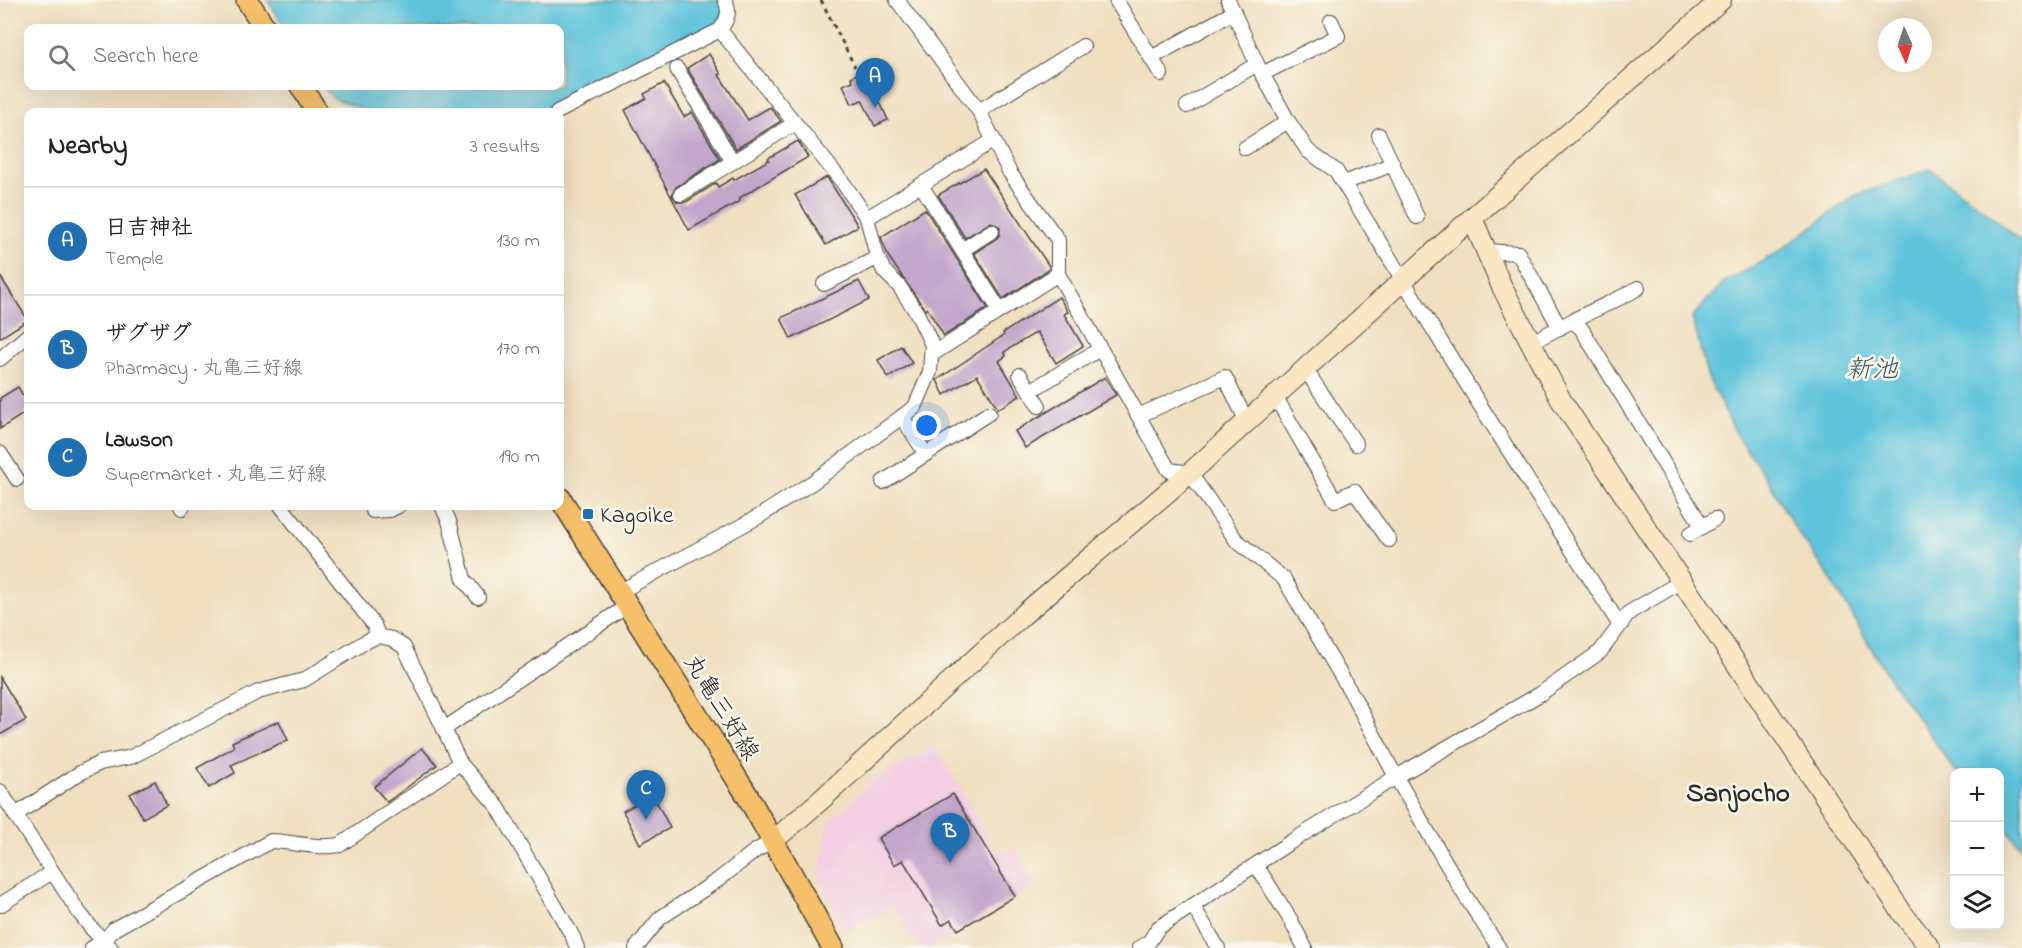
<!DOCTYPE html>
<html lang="en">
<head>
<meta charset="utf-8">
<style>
	:root { --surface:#fff; --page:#f2f2f2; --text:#222; --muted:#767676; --line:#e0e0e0; --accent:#1f6fb2 }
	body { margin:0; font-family:"Indie Flower","Klee One",sans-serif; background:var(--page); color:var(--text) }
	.controls { position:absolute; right:18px; bottom:18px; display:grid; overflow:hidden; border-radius:12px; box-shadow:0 6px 24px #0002 }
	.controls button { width:54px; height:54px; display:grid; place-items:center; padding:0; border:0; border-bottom:2px solid var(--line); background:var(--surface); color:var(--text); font:30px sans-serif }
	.compass { position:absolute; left:1878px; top:18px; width:54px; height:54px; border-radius:50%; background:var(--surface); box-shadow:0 6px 24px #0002; rotate:177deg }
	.you { position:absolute; left:927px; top:426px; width:21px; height:21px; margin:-15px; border:4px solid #fff; border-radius:50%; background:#1a73e8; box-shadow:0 0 0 9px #1a73e833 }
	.badge { display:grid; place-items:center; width:39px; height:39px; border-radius:50%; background:var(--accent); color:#fff; font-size:20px; font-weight:700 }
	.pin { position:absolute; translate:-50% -50px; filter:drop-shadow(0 2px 3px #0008) }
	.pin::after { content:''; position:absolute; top:32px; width:21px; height:18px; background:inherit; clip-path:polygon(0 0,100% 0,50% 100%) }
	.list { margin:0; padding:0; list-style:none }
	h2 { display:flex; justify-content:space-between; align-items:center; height:78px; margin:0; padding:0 24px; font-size:26px }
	h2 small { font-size:20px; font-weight:400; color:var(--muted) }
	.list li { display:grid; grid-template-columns:39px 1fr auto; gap:18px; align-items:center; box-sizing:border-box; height:108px; padding:0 24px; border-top:2px solid var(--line) }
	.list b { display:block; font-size:22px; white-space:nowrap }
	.list p { margin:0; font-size:20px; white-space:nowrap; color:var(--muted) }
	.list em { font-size:20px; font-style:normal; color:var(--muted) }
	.icon { flex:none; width:33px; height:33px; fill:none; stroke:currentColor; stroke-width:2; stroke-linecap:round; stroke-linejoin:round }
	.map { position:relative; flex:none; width:2022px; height:948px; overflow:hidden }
	.search { position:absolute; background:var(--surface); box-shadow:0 6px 24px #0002; left:24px; top:24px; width:540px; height:66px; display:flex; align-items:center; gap:15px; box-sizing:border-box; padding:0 21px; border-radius:12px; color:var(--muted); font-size:22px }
	.panel { position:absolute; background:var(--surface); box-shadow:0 6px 24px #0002; left:24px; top:108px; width:540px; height:402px; border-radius:12px }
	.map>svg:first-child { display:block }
</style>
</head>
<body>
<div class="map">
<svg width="2022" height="948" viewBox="0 0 2022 948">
	<rect width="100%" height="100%" fill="#fbf7ec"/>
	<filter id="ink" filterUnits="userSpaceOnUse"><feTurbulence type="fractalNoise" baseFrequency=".0167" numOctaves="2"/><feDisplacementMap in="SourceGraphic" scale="12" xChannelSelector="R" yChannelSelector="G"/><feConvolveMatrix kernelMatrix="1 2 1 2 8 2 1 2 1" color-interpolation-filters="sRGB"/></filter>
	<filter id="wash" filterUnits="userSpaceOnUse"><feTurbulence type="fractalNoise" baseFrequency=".008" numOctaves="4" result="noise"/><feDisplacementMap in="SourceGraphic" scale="24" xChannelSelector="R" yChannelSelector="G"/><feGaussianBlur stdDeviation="1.35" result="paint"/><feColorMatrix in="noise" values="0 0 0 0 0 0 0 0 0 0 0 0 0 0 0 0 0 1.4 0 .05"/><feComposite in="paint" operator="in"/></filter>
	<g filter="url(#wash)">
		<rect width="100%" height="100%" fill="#f0dfbf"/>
		<path fill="#f2cfe2" d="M 935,746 L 969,803 L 996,853 L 1015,848 L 1036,886 L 932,948 L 919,948 L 892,906 L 846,931 L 819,880 L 828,823 L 872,781 Z"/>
		<g fill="#5ec4dc" stroke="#447884" stroke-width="1.5">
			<path d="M 267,0 L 722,0 L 725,7 L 717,25 L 708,31 L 540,112 L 371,112 L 333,98 L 323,86 L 560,86 L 560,28 L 285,28 Z"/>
			<path d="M 1930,169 L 1977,204 L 2022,242 L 2022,849 L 2000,820 L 2000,772 L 1956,772 L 1886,673 L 1829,576 L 1796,530 L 1766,477 L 1739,439 L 1708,378 L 1692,317 L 1723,283 L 1774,255 L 1854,196 Z"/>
		</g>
		<g id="blocks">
			<g fill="#c2a6cb">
				<path d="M 709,54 L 721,74 L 719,75 L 748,120 L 770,107 L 781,121 L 736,149 L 687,68 Z"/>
				<path d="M 865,70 L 867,74 L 876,71 L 884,89 L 876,93 L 888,120 L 875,126 L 862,100 L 852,104 L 843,85 L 853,81 L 851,77 Z"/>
				<path d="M 664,83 L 684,117 L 692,112 L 720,159 L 676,187 L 672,195 L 677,202 L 686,202 L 716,183 L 718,187 L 733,178 L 734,180 L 769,160 L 768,158 L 798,141 L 808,157 L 739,198 L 740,201 L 689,230 L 625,110 L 646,98 L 644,94 Z"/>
				<path d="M 984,169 L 1049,266 L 1049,269 L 1003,299 L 974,253 L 997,238 L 1000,235 L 1000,227 L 991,222 L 965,238 L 938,195 Z"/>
				<path d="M 827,177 L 858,226 L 826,245 L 795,195 Z"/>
				<path d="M 925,209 L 988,308 L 944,336 L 927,308 L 925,310 L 888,256 L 881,237 Z"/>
				<path d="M 0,276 L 28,320 L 0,338 Z"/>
				<path d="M 859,281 L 869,300 L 791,339 L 781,318 Z"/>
				<path d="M 1059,297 L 1068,312 L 1064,314 L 1083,346 L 1056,363 L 1037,332 L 1004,352 L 1006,356 L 999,361 L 1020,396 L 998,409 L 977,375 L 944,395 L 937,380 L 1004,335 L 1003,333 Z"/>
				<path d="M 901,346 L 912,363 L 888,378 L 878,360 Z"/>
				<path d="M 1105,377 L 1116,395 L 1025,448 L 1015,431 Z"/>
				<path d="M 18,387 L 28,404 L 28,411 L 0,429 L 0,398 Z"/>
				<path d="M 0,677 L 26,720 L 0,735 Z"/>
				<path d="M 279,721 L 288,740 L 231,765 L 235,773 L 209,788 L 197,768 L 234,747 L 232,742 Z"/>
				<path d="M 422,748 L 437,765 L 387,802 L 374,787 Z"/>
				<path d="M 155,781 L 167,805 L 143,818 L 130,794 Z"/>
				<path d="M 953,794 L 1015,896 L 958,930 L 951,919 L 942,925 L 903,860 L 894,865 L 878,838 Z"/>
				<path d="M 653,795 L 670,828 L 640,844 L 623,811 Z"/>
			</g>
		</g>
	</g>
	<g filter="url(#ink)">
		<use href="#blocks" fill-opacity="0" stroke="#494641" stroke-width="1.5"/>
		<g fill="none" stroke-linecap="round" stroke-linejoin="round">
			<g stroke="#494641" stroke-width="16">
				<g id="street">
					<path d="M 897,0 L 979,111 L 1010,173 L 1058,240 L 1058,274 L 1169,470 L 1190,473 L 1236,540 L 1284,579 L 1353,696 L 1396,777 L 1464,894 L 1499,948"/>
					<path d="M 1116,0 L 1161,74"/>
					<path d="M 1228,0 L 1257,64 L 1288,121 L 1308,151 L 1336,171 L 1473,394 L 1619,624"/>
					<path d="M 1151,58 L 1234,12"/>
					<path d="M 677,69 L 733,162"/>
					<path d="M 1262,74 L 1338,36 L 1331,21"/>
					<path d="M 1187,106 L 1257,64"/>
					<path d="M 979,111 L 1083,46"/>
					<path d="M 557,112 L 720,30 C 727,20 731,12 725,0"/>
					<path d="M 1379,135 L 1417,217"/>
					<path d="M 1245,148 L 1288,121"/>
					<path d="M 1344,183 L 1393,164"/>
					<path d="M 921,185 L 1000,311"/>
					<path d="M 681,194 L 795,123"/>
					<path d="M 867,218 L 994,140"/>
					<path d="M 962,250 L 992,231"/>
					<path d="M 1486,251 L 1518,253 L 1560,328"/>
					<path d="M 824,284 L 877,258"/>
					<path d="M 1572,321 C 1594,309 1617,301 1638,288"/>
					<path d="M 1530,343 L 1572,321 L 1581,328 L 1702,526"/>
					<path d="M 931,355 L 1058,274"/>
					<path d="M 0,359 L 28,335"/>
					<path d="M 1305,369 L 1356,444"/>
					<path d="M 1020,375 L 1039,406"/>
					<path d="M 1030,391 L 1100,349"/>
					<path d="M 1275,396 L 1335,500 L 1354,491 L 1389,540"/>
					<path d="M 1138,416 L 1225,377 L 1247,422"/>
					<path d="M 902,417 L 926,454"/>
					<path d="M 0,453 L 17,479"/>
					<path d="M 883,482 L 989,413"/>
					<path d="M 181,506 L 182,508"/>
					<path d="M 281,506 L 374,625 L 378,636"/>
					<path d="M 442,506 L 449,521 L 464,579 L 478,597"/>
					<path d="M 373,511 L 390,510 L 398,506"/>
					<path d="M 1690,534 L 1715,519"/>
					<path d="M 619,592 L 758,517 L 813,482 L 915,407 L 930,372 L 932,345 L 917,313 L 899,286 L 884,271 L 877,256 L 867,218 L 844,184 L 720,30"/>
					<path d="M 444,729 L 460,763"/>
					<path d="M 0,791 L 78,911 L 92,929 L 111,948"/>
					<path d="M 15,815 L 78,774 L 100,763 L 131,757 L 258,692 L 304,680 L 365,642 L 378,636 L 392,639 L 404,647 L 444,729 L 627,606"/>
					<path d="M 1256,865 L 1290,919 L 1305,948"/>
					<path d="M 0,905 L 52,872"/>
					<path d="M 1193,906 L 1218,948"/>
					<path d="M 92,948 L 104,941 L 114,929 L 271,841 C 295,842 316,849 340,845 L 460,763 L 498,807 L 573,937 L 577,948"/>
					<path d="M 636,948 L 660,918 L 718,880 L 755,851 L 773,841"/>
					<path d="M 1139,948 L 1149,942 L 1158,928 L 1289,843 L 1396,777 L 1540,694 L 1600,652 L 1630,612 L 1682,581"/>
				</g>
			</g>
			<g stroke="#494641" stroke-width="22">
				<g id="secondary">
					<path d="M 1472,218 L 1502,287 L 1561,400 L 1903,914 L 1930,948"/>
					<path d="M 773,841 L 822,799 L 1024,614 L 1190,473 L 1472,218 L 1721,0"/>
				</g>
			</g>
			<g stroke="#494641" stroke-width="24">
				<g id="primary">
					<path d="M 247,0 L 265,28"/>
					<path d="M 301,86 L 317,112"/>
					<path d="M 560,498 L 747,795 L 833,948"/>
				</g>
			</g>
			<path stroke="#494641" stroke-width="3" stroke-dasharray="4.5 4.5" stroke-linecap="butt" d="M 821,0 L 855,67"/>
			<use href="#street" stroke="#fff" stroke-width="14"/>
			<use href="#secondary" stroke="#fbe6c4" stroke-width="20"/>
			<use href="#primary" stroke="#f6c06b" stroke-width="21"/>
		</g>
	</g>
	<rect fill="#1f6fb2" stroke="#fbf7ec" stroke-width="2" x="582" y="508" width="12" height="12" rx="3"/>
	<g text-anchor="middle" stroke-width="5" stroke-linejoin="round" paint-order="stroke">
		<g font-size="24" fill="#2b2b2b" stroke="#fbf7ec" text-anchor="start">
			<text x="600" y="522">Kagoike</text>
		</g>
		<g font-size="24" fill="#2b2b2b" stroke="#fbf7ec">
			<text transform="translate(722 707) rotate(58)" y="8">丸亀三好線</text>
		</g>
		<g font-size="26" font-style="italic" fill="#3a5960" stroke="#fbf7ec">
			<text x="1872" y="377">新池</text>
		</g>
		<g font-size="27" font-weight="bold" fill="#2b2b2b" stroke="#fbf7ec">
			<text x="1738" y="801">Sanjocho</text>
		</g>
	</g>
</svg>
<div class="controls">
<button>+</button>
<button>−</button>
<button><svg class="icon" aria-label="layers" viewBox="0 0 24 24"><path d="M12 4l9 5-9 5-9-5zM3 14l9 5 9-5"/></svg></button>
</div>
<svg class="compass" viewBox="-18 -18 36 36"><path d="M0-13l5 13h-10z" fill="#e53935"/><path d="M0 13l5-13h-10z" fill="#767676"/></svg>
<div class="you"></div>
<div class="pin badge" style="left:875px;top:108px">A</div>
<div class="pin badge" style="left:950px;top:863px">B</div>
<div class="pin badge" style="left:646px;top:820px">C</div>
<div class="search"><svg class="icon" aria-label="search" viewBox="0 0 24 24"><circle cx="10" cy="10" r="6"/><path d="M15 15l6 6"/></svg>Search here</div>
<section class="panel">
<h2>Nearby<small>3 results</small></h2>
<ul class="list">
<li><span class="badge">A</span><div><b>日吉神社</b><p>Temple</p></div><em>130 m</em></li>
<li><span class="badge">B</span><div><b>ザグザグ</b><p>Pharmacy · 丸亀三好線</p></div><em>170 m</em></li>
<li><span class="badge">C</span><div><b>Lawson</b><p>Supermarket · 丸亀三好線</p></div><em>190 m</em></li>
</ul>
</section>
</div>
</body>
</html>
